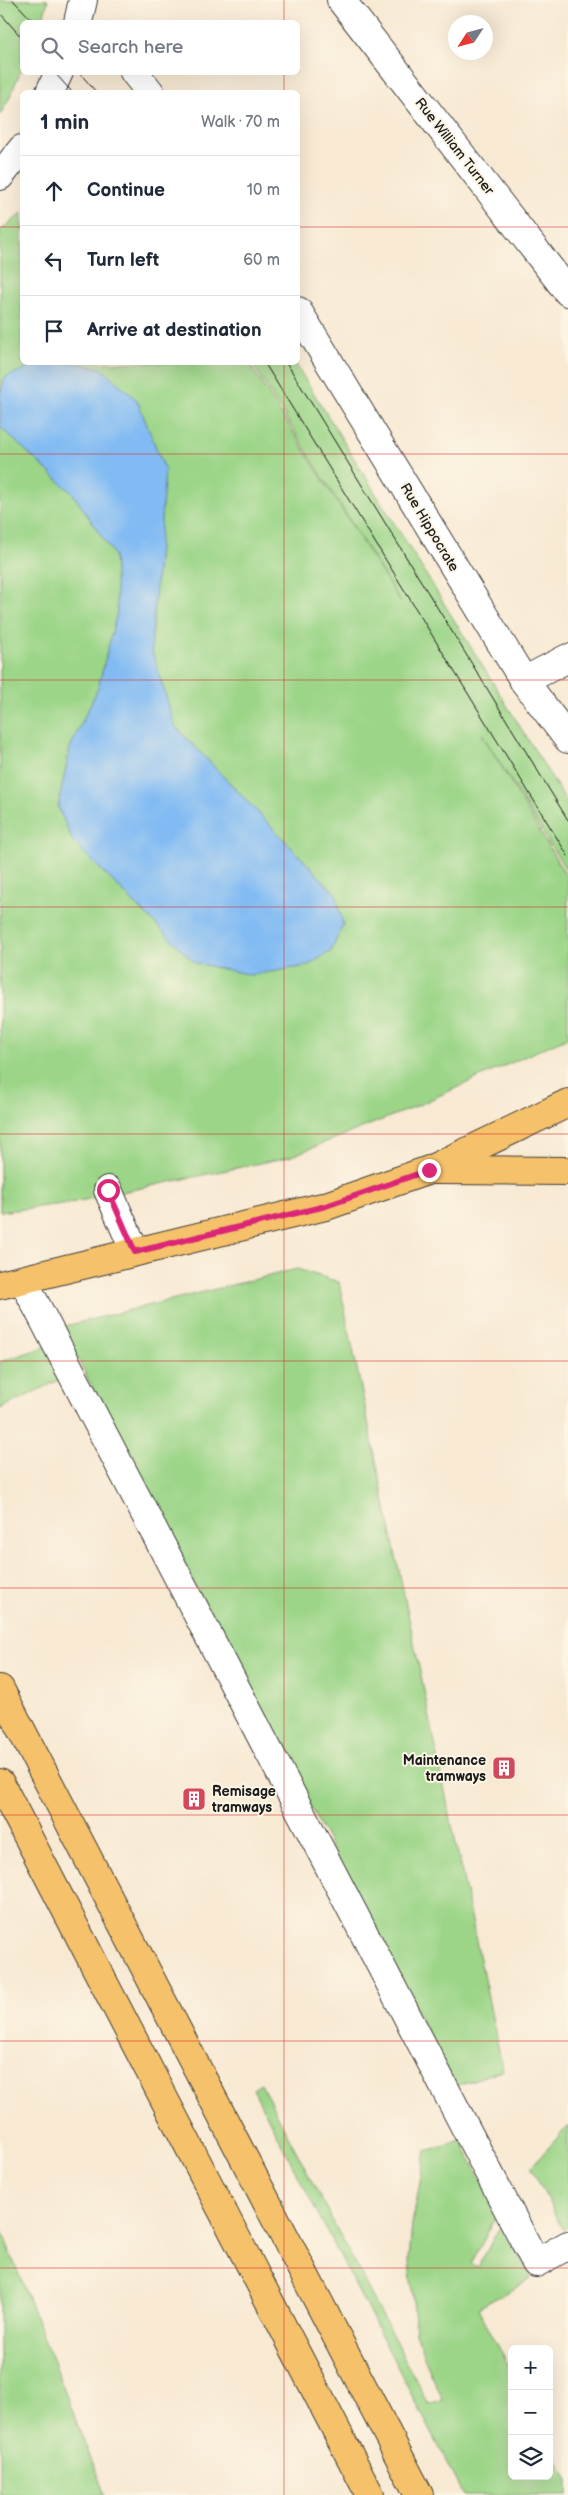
<!DOCTYPE html>
<html lang="en">
<head>
<meta charset="utf-8">
<style>
	:root { --surface:#fff; --page:#f2f2f3; --text:#1f2937; --muted:#747a83; --line:#e0e1e3 }
	body { margin:0; font-family:"Balsamiq Sans",sans-serif; background:var(--page); color:var(--text) }
	.controls { position:absolute; right:15px; bottom:15px; display:grid; overflow:hidden; border-radius:8px; box-shadow:0 5px 20px #0002 }
	.controls button { width:45px; height:45px; display:grid; place-items:center; padding:0; border:0; border-bottom:1px solid var(--line); background:var(--surface); color:var(--text); font:25px sans-serif }
	.compass { position:absolute; left:448px; top:15px; width:45px; height:45px; border-radius:50%; background:var(--surface); box-shadow:0 5px 20px #0002; rotate:234deg }
	.stop { position:absolute; width:15px; height:15px; margin:-11px; border:4px solid #db2777; border-radius:50%; background:#fff }
	.stop.end { background:#db2777; border-color:#fff; box-shadow:0 1px 5px #0008 }
	.list { margin:0; padding:0; list-style:none }
	h2 { display:flex; justify-content:space-between; align-items:center; height:65px; margin:0; padding:0 20px; font-size:21px }
	h2 small { font-size:16px; font-weight:400; color:var(--muted) }
	.list li { display:grid; grid-template-columns:32px 1fr auto; gap:15px; align-items:center; box-sizing:border-box; height:70px; padding:0 20px; border-top:1px solid var(--line) }
	.list b { display:block; font-size:19px; white-space:nowrap }
	.list em { font-size:16px; font-style:normal; color:var(--muted) }
	.icon { flex:none; width:28px; height:28px; fill:none; stroke:currentColor; stroke-width:2; stroke-linecap:round; stroke-linejoin:round }
	.map { position:relative; flex:none; width:568px; height:2495px; overflow:hidden }
	.search { position:absolute; background:var(--surface); box-shadow:0 5px 20px #0002; left:20px; top:20px; width:280px; height:55px; display:flex; align-items:center; gap:12px; box-sizing:border-box; padding:0 18px; border-radius:8px; color:var(--muted); font-size:19px }
	.panel { position:absolute; background:var(--surface); box-shadow:0 5px 20px #0002; left:20px; top:90px; width:280px; height:275px; border-radius:8px }
	.map>svg:first-child { display:block }
</style>
</head>
<body>
<div class="map">
<svg width="568" height="2495" viewBox="0 0 568 2495">
	<rect width="100%" height="100%" fill="#fcf5e5"/>
	<filter id="ink" filterUnits="userSpaceOnUse"><feTurbulence type="fractalNoise" baseFrequency=".02" numOctaves="2"/><feDisplacementMap in="SourceGraphic" scale="10" xChannelSelector="R" yChannelSelector="G"/><feConvolveMatrix kernelMatrix="1 2 1 2 8 2 1 2 1" color-interpolation-filters="sRGB"/></filter>
	<filter id="wash" filterUnits="userSpaceOnUse"><feTurbulence type="fractalNoise" baseFrequency=".0096" numOctaves="4" result="noise"/><feDisplacementMap in="SourceGraphic" scale="20" xChannelSelector="R" yChannelSelector="G"/><feGaussianBlur stdDeviation="1.12" result="paint"/><feColorMatrix in="noise" values="0 0 0 0 0 0 0 0 0 0 0 0 0 0 0 0 0 1.4 0 .05"/><feComposite in="paint" operator="in"/></filter>
	<g filter="url(#wash)">
		<rect width="100%" height="100%" fill="#f8e9d3"/>
		<g fill="#9cd588" stroke="#5c7852">
			<path d="M 0,0 L 48,0 L 42,22 L 22,22 L 22,68 L 8,101 L 0,115 Z"/>
			<path d="M 22,213 L 22,362 L 249,363 L 401,603 L 252,363 L 295,363 L 568,804 L 568,873 L 482,734 L 568,879 L 568,1037 L 412,1108 L 289,1157 L 70,1203 L 0,1212 L 0,231 Z"/>
			<path d="M 297,1269 L 339,1282 L 503,2070 L 455,2086 L 61,1327 Z"/>
			<path d="M 47,1346 L 63,1378 L 0,1409 L 0,1362 Z"/>
			<path d="M 261,2084 L 429,2405 L 443,2400 L 424,2358 L 416,2332 L 409,2260 L 412,2224 L 426,2151 L 461,2140 L 498,2213 L 471,2264 L 478,2267 L 503,2221 L 531,2279 L 478,2308 L 512,2372 L 512,2476 L 549,2476 L 549,2444 L 568,2480 L 568,2495 L 464,2495 L 253,2089 Z"/>
			<path d="M 568,2126 L 568,2228 L 563,2230 L 531,2167 Z"/>
			<path d="M 0,2226 L 105,2495 L 0,2495 Z"/>
		</g>
		<path fill="#82bbf3" stroke="#4f6c88" d="M 43,362 L 74,363 L 101,368 L 137,400 L 165,470 L 151,648 L 175,726 L 336,894 L 343,925 L 331,951 L 307,966 L 251,975 L 195,963 L 73,842 L 58,807 L 70,748 L 98,688 L 117,612 L 114,555 L 73,494 L 0,427 L 0,394 L 5,377 Z"/>
	</g>
	<g filter="url(#ink)">
		<g fill="none" stroke-linecap="round" stroke-linejoin="round">
			<g stroke="#3d3b37" stroke-width="30">
				<g id="minor">
					<path d="M 341,0 L 568,292"/>
					<path d="M 78,22 L 83,0"/>
					<path d="M 134,72 L 150,92"/>
					<path d="M 50,92 L 59,72"/>
					<path d="M 0,176 L 22,149"/>
					<path d="M 298,311 L 524,681 L 568,739"/>
					<path d="M 524,681 L 568,658"/>
					<path d="M 108,1190 L 135,1252"/>
					<path d="M 23,1280 L 536,2263 L 568,2245"/>
				</g>
			</g>
			<g stroke="#3d3b37" stroke-width="30">
				<g id="major">
					<path d="M 436,1170 L 568,1171"/>
					<path d="M 0,1285 L 326,1206 L 429,1170 L 568,1103"/>
				</g>
			</g>
			<g stroke="#3d3b37" stroke-width="30">
				<g id="highway">
					<path d="M 0,1689 L 419,2495"/>
					<path d="M 0,1783 L 370,2495"/>
				</g>
			</g>
			<use href="#minor" stroke="#fff" stroke-width="28"/>
			<use href="#major" stroke="#f5c16b" stroke-width="28"/>
			<use href="#highway" stroke="#f5c16b" stroke-width="28"/>
			<g stroke="#1c1c1c" stroke-width="1">
				<path d="M 13,0 L 34,22"/>
				<path d="M 0,13 L 22,38"/>
				<path d="M 54,72 L 72,92"/>
				<path d="M 79,72 L 96,92"/>
				<path d="M 264,362 L 568,856"/>
				<path d="M 286,362 L 568,820"/>
			</g>
		</g>
	</g>
	<g fill="none" stroke-linecap="round" stroke-linejoin="round" filter="url(#ink)">
		<path stroke="#db2777" stroke-width="6" d="M 108,1190 L 135,1252 L 326,1206 L 429,1170"/>
	</g>
	<path fill="none" stroke="#d62828" stroke-width="1" stroke-opacity="0.55" d="M 284,0 L 284,22M 284,72 L 284,92M 0,227 L 22,227M 298,227 L 568,227M 284,362 L 284,2495M 0,454 L 568,454M 0,680 L 568,680M 0,907 L 568,907M 0,1134 L 568,1134M 0,1361 L 568,1361M 0,1588 L 568,1588M 0,1815 L 568,1815M 0,2041 L 568,2041M 0,2268 L 568,2268"/>
	<defs>
		<g id="building-square" transform="scale(1.25)"><rect x="-9" y="-9" width="18" height="18" rx="4" fill="#d1495b" stroke="#fcf5e5"/><path d="M-4-6H4V6H1V3H-1V6H-4ZM-2.5-4.3h1.7v1.8h-1.7ZM.8-4.3h1.7v1.8H.8ZM-2.5-1h1.7V.8h-1.7ZM.8-1h1.7V.8H.8Z" fill="#fff"/></g>
	</defs>
	<g fill-rule="evenodd">
		<use href="#building-square" x="504" y="1768"/>
		<use href="#building-square" x="194" y="1799"/>
	</g>
	<g text-anchor="middle" stroke-width="4" stroke-linejoin="round" paint-order="stroke">
		<g font-size="14" fill="#1c1c1c" stroke="#fcf5e5">
			<text transform="translate(455 146) rotate(52)" y="5">Rue William Turner</text>
			<text transform="translate(430 527) rotate(59)" y="5">Rue Hippocrate</text>
		</g>
		<g font-size="14" font-weight="bold" fill="#1c1c1c" stroke="#fcf5e5" text-anchor="end">
			<text x="486" y="1765">Maintenance<tspan x="486" dy="16">tramways</tspan></text>
			<text x="212" y="1796" text-anchor="start">Remisage<tspan x="212" dy="16">tramways</tspan></text>
		</g>
	</g>
</svg>
<div class="controls">
<button>+</button>
<button>−</button>
<button><svg class="icon" aria-label="layers" viewBox="0 0 24 24"><path d="M12 4l9 5-9 5-9-5zM3 14l9 5 9-5"/></svg></button>
</div>
<svg class="compass" viewBox="-18 -18 36 36"><path d="M0-13l5 13h-10z" fill="#e53935"/><path d="M0 13l5-13h-10z" fill="#747a83"/></svg>
<div class="stop" style="left:108px;top:1190px"></div>
<div class="stop end" style="left:429px;top:1170px"></div>
<div class="search"><svg class="icon" aria-label="search" viewBox="0 0 24 24"><circle cx="10" cy="10" r="6"/><path d="M15 15l6 6"/></svg>Search here</div>
<section class="panel">
<h2>1 min<small>Walk · 70 m</small></h2>
<ul class="list">
<li><svg class="icon" aria-label="ahead" viewBox="0 0 24 24"><path d="M12 20V5M6 11l6-6 6 6"/></svg><div><b>Continue</b></div><em>10 m</em></li>
<li><svg class="icon" aria-label="left" viewBox="0 0 24 24"><path d="M17 20v-9H6M10 6l-5 5 5 5"/></svg><div><b>Turn left</b></div><em>60 m</em></li>
<li><svg class="icon" aria-label="arrive" viewBox="0 0 24 24"><path d="M6 21V4h12l-3 4 3 4H6"/></svg><div><b>Arrive at destination</b></div></li>
</ul>
</section>
</div>
</body>
</html>
